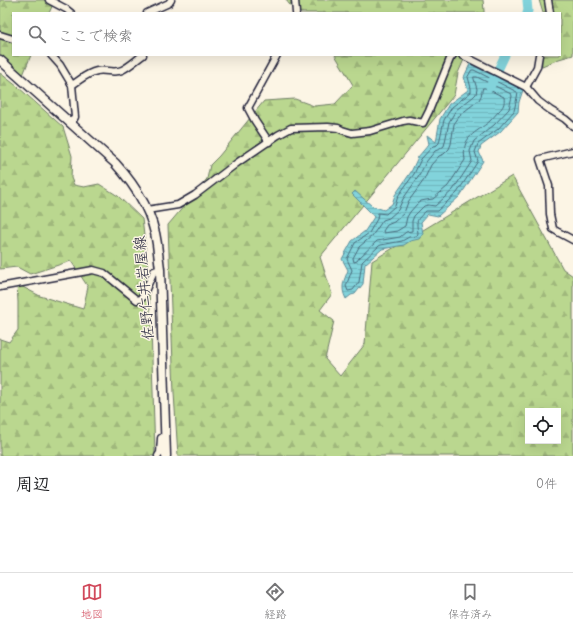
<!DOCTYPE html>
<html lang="ja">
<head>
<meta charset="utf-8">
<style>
	:root { --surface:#fff; --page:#f2f2f2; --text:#202124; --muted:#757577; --line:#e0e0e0; --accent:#d1495b }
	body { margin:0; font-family:"Comic Neue","Klee One",sans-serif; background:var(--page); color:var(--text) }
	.controls { position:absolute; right:12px; bottom:12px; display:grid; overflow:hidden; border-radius:0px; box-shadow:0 4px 16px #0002 }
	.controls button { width:36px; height:36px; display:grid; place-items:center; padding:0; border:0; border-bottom:1px solid var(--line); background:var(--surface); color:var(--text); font:20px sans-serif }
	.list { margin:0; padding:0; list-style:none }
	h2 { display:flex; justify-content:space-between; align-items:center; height:52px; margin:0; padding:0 16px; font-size:17px }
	h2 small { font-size:13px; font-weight:400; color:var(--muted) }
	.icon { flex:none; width:22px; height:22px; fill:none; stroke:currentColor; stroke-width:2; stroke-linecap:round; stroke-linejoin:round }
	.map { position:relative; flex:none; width:573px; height:456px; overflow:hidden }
	.search { position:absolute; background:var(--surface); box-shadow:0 4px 16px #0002; left:12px; right:12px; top:12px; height:44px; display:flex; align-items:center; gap:10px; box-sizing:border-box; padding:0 14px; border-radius:0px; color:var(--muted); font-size:15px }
	.sheet { height:116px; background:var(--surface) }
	nav { display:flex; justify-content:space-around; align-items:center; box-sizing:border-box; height:56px; border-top:1px solid var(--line); background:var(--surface); font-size:11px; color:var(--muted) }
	nav a { display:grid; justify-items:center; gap:2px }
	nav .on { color:var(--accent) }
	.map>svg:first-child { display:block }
</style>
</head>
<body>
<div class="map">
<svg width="573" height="456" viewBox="0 0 573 456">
	<defs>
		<pattern id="forest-firs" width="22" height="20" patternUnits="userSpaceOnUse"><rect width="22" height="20" fill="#bad78f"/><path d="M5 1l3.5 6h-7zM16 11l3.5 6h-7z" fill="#a0b87c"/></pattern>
		<pattern id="water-rules" width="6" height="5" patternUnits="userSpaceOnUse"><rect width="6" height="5" fill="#82d3db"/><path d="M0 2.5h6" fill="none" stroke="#70b5bd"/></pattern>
	</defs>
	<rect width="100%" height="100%" fill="#fcf5e5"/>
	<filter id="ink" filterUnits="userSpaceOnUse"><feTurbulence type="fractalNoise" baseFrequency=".025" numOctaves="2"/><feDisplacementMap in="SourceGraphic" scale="8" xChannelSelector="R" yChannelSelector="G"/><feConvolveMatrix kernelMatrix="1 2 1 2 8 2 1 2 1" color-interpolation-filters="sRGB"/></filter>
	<g filter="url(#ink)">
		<g fill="url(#forest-firs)" stroke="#6e7c65" fill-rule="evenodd">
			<path d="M 0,0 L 55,0 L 49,13 L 13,13 L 13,55 L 31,55 L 23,75 L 0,56 Z"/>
			<path d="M 286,0 L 483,0 L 484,11 L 484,13 L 296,13 Z"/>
			<path d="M 539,0 L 573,0 L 573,55 L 559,59 L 542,66 L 541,55 L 560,55 L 560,13 L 543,13 Z"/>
			<path d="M 335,55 L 466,55 L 458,73 L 454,95 L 320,257 L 332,294 L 320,310 L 334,321 L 325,359 L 340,376 L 365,344 L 372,261 L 512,176 L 563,269 L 573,276 L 573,456 L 178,456 L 174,393 L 168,225 L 207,179 L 210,165 L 219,156 L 264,101 L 295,99 L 314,106 L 335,104 L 353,85 ZM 528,411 L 558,411 L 558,441 L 528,441 Z"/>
			<path d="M 0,73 L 18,87 L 63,127 L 72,156 L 71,178 L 74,185 L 84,187 L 99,184 L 118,196 L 142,219 L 147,260 L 151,326 L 155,456 L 0,456 L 0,339 L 9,342 L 18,330 L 18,302 L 17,284 L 40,296 L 83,309 L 88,287 L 71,261 L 30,274 L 17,267 L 0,269 Z"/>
		</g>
		<path fill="url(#water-rules)" stroke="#5c8c9b" d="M 470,64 L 523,90 L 519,102 L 518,112 L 500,132 L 481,146 L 479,152 L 483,161 L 460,196 L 438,216 L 428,214 L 421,222 L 423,234 L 419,239 L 410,241 L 404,245 L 382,249 L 365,264 L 363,284 L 355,294 L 351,295 L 346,299 C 340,287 344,281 348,270 L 342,259 L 352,241 L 365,231 L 374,217 L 370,212 L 352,194 L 355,191 L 372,206 L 384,210 L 392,204 L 395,195 L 411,172 L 418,157 L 429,144 L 427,135 L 436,142 L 440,119 L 449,104 L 468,90 L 464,77 Z"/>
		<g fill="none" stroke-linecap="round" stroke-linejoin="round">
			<g stroke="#48697b" stroke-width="1">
				<path d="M 472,70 L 474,70 L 517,92 L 518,93 L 514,111 L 498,129 L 478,144 L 475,152 L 478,161 L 457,193 L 437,211 L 426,211 C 416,220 416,220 418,233 L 417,236 L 409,237 L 402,241 L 381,245 L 379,246 L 362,262 L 359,282 L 353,290 L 348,291 L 346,286 L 352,270 L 347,259 L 355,243 L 369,233 L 377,219 L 378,213 L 386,214 L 395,206 L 398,196 L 414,174 L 421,159 L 433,146 L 437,145 L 439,143 L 444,120 L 452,107 L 471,92 L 471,88 L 468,77 Z"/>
				<path d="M 474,77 L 477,77 L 511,94 L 512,96 L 509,109 L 494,125 L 474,141 L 470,151 L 472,161 L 453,190 L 435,206 L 428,205 L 424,206 L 414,216 L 412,221 L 412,231 L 406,232 L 400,237 L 377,241 L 359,258 L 357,261 L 354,262 L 353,258 L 359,247 L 372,236 L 383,220 L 389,218 L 398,210 L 403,199 L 419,176 L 426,162 L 435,151 L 440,149 L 444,146 L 445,142 L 449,122 L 456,110 L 473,97 L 476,94 L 477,89 L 474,79 Z"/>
				<path d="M 483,88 L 485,88 L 504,97 C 505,104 503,107 499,111 C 496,114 493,118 490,121 C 475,134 461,136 465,160 L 448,186 L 433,199 L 426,200 L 421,201 L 417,204 L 410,212 L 407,217 L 405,226 L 397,231 L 384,233 L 383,231 L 387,225 L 394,222 L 404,213 L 408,202 L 424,180 L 431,165 L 439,156 L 444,154 L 449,149 L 451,144 L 454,124 L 461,114 L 479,100 L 481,96 Z"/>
			</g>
			<g stroke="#82d3db" stroke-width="9">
				<path d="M 527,0 L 528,11 L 527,13"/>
				<path d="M 490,87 L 505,55"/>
			</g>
			<g stroke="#22223b" stroke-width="9">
				<g id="minor">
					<path d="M 49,0 L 66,9 L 71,13"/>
					<path d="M 295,0 L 296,13"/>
					<path d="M 548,0 L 550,13"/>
					<path d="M 147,13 L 169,3 L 171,0"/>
					<path d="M 0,35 L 13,39"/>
					<path d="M 51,55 L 60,65 L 72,85 L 75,117 L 71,124"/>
					<path d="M 462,55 L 526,87 L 538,101 L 550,110 L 565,119 L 573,126"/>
					<path d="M 72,85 C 80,80 87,73 97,71 C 105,69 114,74 122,70 C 130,66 136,60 143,55"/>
					<path d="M 526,87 L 537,67 L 539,55"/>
					<path d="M 269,142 L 255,121 L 248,108 L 277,55"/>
					<path d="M 573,151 L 540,159 L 549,186 L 550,214 L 553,229 L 558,232 L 573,240"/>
					<path d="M 147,210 L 178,205 L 195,195 L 237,163 L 278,135 L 291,128 L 328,127 L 338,128 L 342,130 L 352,133 L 370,131 L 403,121 L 409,120 L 423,123 L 429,111 L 450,59 L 453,55"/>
					<path d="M 0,287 L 93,270 L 104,273 L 137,300 L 142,298 L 154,271 L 160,269"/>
					<path d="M 158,456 L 160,453 L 161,438 L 165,436"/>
				</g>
			</g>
			<g stroke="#22223b" stroke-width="11">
				<path id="secondary" d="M 0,60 L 115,163 C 136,186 153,213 157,244 C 158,252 159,261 160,269 L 166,456"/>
			</g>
			<use href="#minor" stroke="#fcf5e5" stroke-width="6"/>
			<use href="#secondary" stroke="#fcf5e5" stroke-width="8"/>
		</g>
	</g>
	<g text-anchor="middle" stroke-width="3" stroke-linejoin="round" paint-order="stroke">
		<g font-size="15" fill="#22223b" stroke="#fcf5e5">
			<text transform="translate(144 288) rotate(-95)" y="5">佐野仁井岩屋線</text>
		</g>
	</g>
</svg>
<div class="controls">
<button><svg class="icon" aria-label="locate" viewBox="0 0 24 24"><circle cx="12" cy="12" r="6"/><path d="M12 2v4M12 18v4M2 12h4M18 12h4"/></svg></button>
</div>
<div class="search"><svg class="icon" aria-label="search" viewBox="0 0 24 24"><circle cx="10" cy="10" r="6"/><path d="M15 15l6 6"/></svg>ここで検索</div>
</div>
<section class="sheet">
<h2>周辺<small>0件</small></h2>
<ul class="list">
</ul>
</section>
<nav>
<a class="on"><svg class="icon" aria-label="map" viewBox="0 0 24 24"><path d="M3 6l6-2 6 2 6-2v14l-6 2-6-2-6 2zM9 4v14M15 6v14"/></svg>地図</a>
<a><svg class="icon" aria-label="directions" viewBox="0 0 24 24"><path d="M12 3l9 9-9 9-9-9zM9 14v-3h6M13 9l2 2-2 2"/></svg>経路</a>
<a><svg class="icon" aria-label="saved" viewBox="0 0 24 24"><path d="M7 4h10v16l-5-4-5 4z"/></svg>保存済み</a>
</nav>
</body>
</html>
